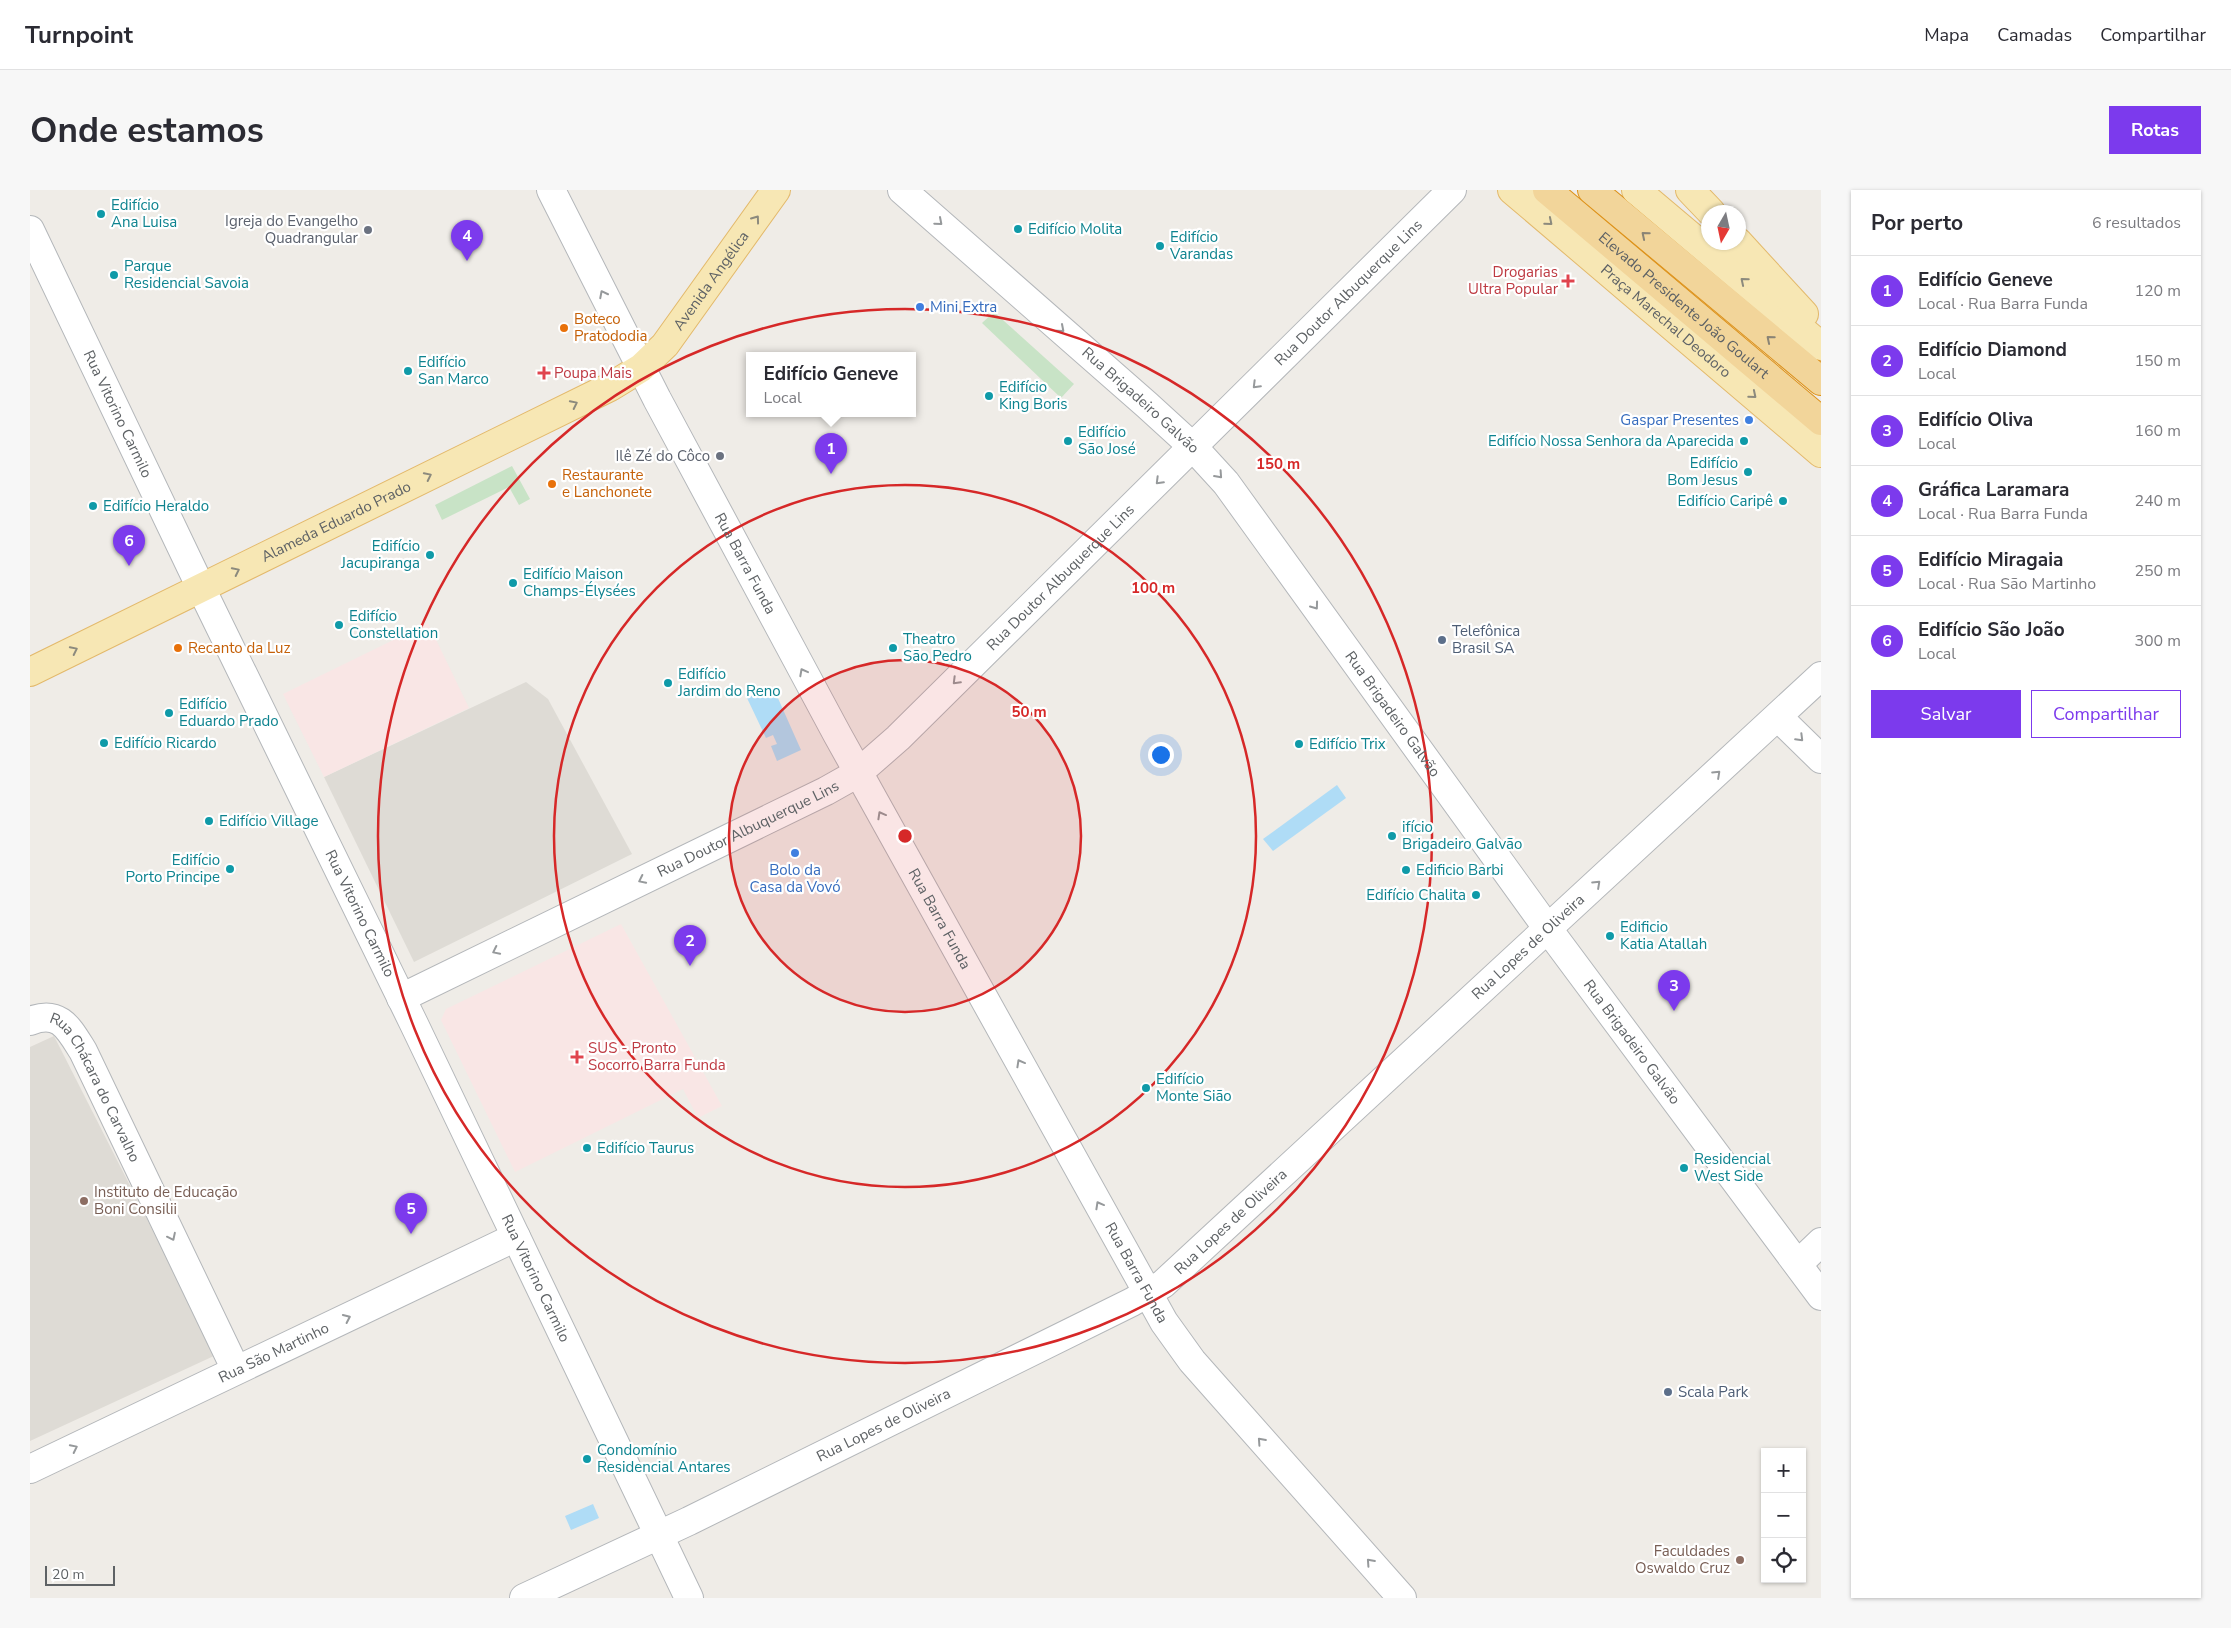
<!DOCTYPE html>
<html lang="pt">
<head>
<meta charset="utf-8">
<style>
	:root { --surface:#fff; --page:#f7f7f7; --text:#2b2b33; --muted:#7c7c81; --line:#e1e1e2; --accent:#7c3aed }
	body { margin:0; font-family:"Nunito Sans",sans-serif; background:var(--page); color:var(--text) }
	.controls { position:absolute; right:15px; bottom:15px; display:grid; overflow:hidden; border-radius:0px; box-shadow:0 1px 4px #0004 }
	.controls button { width:45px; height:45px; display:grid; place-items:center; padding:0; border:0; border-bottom:1px solid var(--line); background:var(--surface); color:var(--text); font:25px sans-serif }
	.compass { position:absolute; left:1671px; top:15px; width:45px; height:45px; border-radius:50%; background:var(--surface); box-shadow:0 1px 4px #0004; rotate:189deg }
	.scale { position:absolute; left:15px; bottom:12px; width:70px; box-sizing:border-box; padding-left:5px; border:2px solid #5e6265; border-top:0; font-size:14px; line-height:18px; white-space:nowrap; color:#5e6265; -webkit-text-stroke:4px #fff; paint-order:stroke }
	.you { position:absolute; left:1130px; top:564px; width:18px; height:18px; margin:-12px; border:4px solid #fff; border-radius:50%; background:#1a73e8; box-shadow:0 0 0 8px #1a73e833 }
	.badge { display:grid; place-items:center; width:32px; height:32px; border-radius:50%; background:var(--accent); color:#fff; font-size:16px; font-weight:700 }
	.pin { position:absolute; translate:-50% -41px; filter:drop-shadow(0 1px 2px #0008) }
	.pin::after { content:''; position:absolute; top:26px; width:18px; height:15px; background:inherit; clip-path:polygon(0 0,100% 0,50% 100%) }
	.popup { position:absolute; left:716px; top:162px; width:170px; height:65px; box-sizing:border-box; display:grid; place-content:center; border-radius:0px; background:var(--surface); filter:drop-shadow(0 1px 4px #0005); font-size:16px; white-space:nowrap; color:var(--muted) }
	.popup b { font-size:19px; color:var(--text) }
	.popup::after { content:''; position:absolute; left:50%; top:100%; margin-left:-10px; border:10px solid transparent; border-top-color:var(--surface) }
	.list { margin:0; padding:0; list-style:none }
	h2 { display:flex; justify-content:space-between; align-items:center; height:65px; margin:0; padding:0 20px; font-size:21px }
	h2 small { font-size:16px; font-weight:400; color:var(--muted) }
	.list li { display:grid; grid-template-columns:32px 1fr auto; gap:15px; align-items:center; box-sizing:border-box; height:70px; padding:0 20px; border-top:1px solid var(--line) }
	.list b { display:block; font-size:19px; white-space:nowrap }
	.list p { margin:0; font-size:16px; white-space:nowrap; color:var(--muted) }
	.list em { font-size:16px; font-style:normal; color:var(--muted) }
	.actions { display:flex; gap:10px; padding:15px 20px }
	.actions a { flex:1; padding:11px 0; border:1px solid var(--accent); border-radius:0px; text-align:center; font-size:18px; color:var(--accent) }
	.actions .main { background:var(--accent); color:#fff }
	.icon { flex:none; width:28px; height:28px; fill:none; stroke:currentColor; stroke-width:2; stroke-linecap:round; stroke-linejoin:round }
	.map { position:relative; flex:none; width:1791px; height:1408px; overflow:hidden; border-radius:0px }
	header { display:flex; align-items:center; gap:30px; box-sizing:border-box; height:70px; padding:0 25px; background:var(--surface); border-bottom:1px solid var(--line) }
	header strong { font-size:24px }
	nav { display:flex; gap:28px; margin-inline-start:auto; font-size:18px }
	.intro { display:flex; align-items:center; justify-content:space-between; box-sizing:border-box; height:120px; padding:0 30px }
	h1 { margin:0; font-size:35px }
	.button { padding:12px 22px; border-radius:0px; background:var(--accent); color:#fff; font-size:18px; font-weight:700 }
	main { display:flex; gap:30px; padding:0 30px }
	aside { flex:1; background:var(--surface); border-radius:0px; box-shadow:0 1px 4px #0004 }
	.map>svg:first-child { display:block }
</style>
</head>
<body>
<header>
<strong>Turnpoint</strong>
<nav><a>Mapa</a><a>Camadas</a><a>Compartilhar</a></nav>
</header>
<div class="intro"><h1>Onde estamos</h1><a class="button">Rotas</a></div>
<main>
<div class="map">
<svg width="1791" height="1408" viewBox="0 0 1791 1408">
	<rect width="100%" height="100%" fill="#efece7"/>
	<g fill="#dedbd5">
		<path d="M 496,492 L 518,509 L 602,664 L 384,772 L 294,587 Z"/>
		<path d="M 24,846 L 186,1165 L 0,1251 L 0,857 Z"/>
	</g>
	<g fill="#f9e6e5">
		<path d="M 398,433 L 439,518 L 294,587 L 253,504 Z"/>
		<path d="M 591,734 L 692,916 L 668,928 L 653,899 L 485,982 L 411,830 L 416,819 Z"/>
	</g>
	<g fill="#c8e3c6">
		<path d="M 964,122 L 1044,194 L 1031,208 L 952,133 Z"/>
		<path d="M 482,276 L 500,309 L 489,315 L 479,297 L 412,330 L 405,315 Z"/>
	</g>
	<g fill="#afdcf6">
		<path d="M 743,497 L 771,560 L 747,571 L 741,556 L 747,554 L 743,545 L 736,548 L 717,508 Z"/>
		<path d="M 1307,595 L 1316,608 L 1243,661 L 1233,649 Z"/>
		<path d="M 563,1314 L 569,1328 L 541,1340 L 535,1326 Z"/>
	</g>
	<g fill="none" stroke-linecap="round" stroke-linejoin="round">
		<g stroke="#b4b7ba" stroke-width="30">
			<g id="minor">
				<path id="s1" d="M 521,0 L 627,209 L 807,544 L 1134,1132 L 1162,1171 L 1372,1408"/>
				<path id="s2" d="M 872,0 L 1117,215 L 1163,257 L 1196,293 L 1518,739 L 1791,1106"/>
				<path id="s3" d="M 0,40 L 171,398 L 384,834 L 659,1408"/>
				<path d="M 1748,527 L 1791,569"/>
				<path id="s4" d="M 371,808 L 796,601 L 828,583 L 868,548 L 1422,0"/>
				<path id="s5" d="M 0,831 C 30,819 39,839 53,861 L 206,1180"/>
				<path d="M 1768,1074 L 1791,1052"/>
				<path id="s6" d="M 0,1279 L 486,1047"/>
				<path id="s7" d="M 494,1408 L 659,1331 L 1102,1112 L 1133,1094 L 1791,486"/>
			</g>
		</g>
		<g stroke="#e3b96b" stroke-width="30">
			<g id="major">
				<path id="s8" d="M 1482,0 L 1791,263"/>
				<path d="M 1606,0 L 1791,156"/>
				<path d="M 1660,0 L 1681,22"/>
				<path d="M 1708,52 L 1774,124"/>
				<path id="s9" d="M 0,482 L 580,197 L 611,178 L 635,155 L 746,0"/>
			</g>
		</g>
		<g stroke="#dd9118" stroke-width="30">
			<g id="highway">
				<path id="s10" d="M 1517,0 L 1791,231"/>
				<path d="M 1562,0 L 1791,191"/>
			</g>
		</g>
		<use href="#minor" stroke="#fff" stroke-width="28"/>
		<use href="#major" stroke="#f7e7b4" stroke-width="28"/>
		<use href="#highway" stroke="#f2d59a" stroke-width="28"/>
	</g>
	<defs><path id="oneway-chevron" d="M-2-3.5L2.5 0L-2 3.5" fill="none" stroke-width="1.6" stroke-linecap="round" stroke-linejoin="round" transform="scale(1.25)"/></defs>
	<g stroke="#8c8a7d">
		<use href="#oneway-chevron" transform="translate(726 29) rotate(-54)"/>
		<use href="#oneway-chevron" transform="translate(1519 32) rotate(40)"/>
		<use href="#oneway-chevron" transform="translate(1714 91) rotate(-140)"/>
		<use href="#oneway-chevron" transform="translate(1723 205) rotate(40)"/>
		<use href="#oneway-chevron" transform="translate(544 214) rotate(-26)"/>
		<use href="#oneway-chevron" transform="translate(398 286) rotate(-26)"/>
		<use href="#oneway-chevron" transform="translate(206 381) rotate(-26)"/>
		<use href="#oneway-chevron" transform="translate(44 460) rotate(-26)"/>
	</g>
	<g stroke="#96999b">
		<use href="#oneway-chevron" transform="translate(909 32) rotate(41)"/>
		<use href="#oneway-chevron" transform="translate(573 104) rotate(-117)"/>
		<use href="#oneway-chevron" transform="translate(1031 139) rotate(41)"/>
		<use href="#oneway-chevron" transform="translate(1226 195) rotate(135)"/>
		<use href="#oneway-chevron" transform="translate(1189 285) rotate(48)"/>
		<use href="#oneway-chevron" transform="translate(1129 291) rotate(135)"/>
		<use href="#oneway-chevron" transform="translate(1285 416) rotate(54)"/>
		<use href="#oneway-chevron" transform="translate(773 482) rotate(-118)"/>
		<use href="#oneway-chevron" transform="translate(926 491) rotate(135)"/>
		<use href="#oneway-chevron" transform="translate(1770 548) rotate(45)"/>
		<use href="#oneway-chevron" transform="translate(1687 584) rotate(-43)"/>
		<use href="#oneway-chevron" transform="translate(851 625) rotate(-119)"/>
		<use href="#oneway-chevron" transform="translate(612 690) rotate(154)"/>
		<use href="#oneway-chevron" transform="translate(1567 694) rotate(-43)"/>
		<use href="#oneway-chevron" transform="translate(466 761) rotate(154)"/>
		<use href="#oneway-chevron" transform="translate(990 873) rotate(-119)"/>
		<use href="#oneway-chevron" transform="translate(1069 1015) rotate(-119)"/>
		<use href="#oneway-chevron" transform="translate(142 1047) rotate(64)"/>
		<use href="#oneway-chevron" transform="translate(317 1128) rotate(-25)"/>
		<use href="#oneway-chevron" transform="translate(1231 1251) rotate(-132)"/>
		<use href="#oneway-chevron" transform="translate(44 1258) rotate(-26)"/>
		<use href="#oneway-chevron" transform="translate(1340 1372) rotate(-132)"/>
	</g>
	<g stroke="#8a8475">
		<use href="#oneway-chevron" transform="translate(1615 45) rotate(-140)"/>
		<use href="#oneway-chevron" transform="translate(1740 149) rotate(-140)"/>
	</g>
	<circle cx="875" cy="646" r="176" fill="#d62828" fill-opacity=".12"/>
	<g fill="none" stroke="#d62828" stroke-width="2.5">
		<circle cx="875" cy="646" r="176"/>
		<circle cx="875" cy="646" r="351"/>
		<circle cx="875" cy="646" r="527"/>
	</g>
	<g fill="#0f9aa8" stroke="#fff" stroke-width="2">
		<circle cx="71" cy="24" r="5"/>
		<circle cx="988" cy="39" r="5"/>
		<circle cx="1130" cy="56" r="5"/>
		<circle cx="84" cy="85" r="5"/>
		<circle cx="378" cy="181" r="5"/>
		<circle cx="959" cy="206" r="5"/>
		<circle cx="1038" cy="251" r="5"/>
		<circle cx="1714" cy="251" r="5"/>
		<circle cx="1718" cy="282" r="5"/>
		<circle cx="1753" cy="311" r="5"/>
		<circle cx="63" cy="316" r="5"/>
		<circle cx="400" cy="365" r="5"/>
		<circle cx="483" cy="393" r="5"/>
		<circle cx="309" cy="435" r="5"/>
		<circle cx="863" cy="458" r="5"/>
		<circle cx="638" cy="493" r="5"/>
		<circle cx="139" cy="523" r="5"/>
		<circle cx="74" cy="553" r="5"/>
		<circle cx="1269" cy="554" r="5"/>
		<circle cx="179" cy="631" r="5"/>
		<circle cx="1362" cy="646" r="5"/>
		<circle cx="200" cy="679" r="5"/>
		<circle cx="1376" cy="680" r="5"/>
		<circle cx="1446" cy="705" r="5"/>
		<circle cx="1580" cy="746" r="5"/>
		<circle cx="1116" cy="898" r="5"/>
		<circle cx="557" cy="958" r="5"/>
		<circle cx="1654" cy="978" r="5"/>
		<circle cx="557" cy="1269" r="5"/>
	</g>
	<g fill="#6b7280" stroke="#fff" stroke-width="2">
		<circle cx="338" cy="40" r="5"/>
		<circle cx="690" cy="266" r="5"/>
	</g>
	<g fill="#e0444e" stroke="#fff" stroke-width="2">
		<path d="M1535.5 83.5h5v5h5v5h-5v5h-5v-5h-5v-5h5z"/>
		<path d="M511.5 175.5h5v5h5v5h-5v5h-5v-5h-5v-5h5z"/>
		<path d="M544.5 859.5h5v5h5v5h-5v5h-5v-5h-5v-5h5z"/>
	</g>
	<g fill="#3f7fe0" stroke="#fff" stroke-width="2">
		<circle cx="890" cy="117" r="5"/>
		<circle cx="1719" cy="230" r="5"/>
		<circle cx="765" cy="663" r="5"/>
	</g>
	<g fill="#e8710a" stroke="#fff" stroke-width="2">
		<circle cx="534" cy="138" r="5"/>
		<circle cx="522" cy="294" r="5"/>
		<circle cx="148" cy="458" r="5"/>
	</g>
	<g fill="#5c6f8a" stroke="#fff" stroke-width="2">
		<circle cx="1412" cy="450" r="5"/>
		<circle cx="1638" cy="1202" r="5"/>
	</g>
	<g fill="#8d6e63" stroke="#fff" stroke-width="2">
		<circle cx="54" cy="1011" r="5"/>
		<circle cx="1710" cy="1370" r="5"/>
	</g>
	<g text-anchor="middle" stroke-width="4.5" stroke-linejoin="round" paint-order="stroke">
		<g font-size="15" fill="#0d838f" stroke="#fff" text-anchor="start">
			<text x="81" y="20">Edifício<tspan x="81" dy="17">Ana Luisa</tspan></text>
			<text x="998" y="44">Edifício Molita</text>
			<text x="1140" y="52">Edifício<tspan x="1140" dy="17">Varandas</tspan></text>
			<text x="94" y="81">Parque<tspan x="94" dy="17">Residencial Savoia</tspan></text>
			<text x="388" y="177">Edifício<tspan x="388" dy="17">San Marco</tspan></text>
			<text x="969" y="202">Edifício<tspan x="969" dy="17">King Boris</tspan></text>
			<text x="1048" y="247">Edifício<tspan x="1048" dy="17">São José</tspan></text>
			<text x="1704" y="256" text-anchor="end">Edifício Nossa Senhora da Aparecida</text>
			<text x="1708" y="278" text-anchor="end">Edifício<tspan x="1708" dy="17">Bom Jesus</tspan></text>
			<text x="1743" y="316" text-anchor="end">Edifício Caripê</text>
			<text x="73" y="321">Edifício Heraldo</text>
			<text x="390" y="361" text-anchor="end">Edifício<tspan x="390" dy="17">Jacupiranga</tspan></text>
			<text x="493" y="389">Edifício Maison<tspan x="493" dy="17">Champs-Élysées</tspan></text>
			<text x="319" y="431">Edifício<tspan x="319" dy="17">Constellation</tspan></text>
			<text x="873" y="454">Theatro<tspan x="873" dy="17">São Pedro</tspan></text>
			<text x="648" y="489">Edifício<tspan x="648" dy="17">Jardim do Reno</tspan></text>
			<text x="149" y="519">Edifício<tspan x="149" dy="17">Eduardo Prado</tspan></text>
			<text x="84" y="558">Edifício Ricardo</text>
			<text x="1279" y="559">Edifício Trix</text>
			<text x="189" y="636">Edifício Village</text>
			<text x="1372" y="642">ifício<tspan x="1372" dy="17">Brigadeiro Galvão</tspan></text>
			<text x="190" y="675" text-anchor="end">Edifício<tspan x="190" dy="17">Porto Principe</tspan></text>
			<text x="1386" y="685">Edificio Barbi</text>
			<text x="1436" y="710" text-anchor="end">Edifício Chalita</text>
			<text x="1590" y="742">Edificio<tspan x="1590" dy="17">Katia Atallah</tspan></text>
			<text x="1126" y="894">Edifício<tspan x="1126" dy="17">Monte Sião</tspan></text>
			<text x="567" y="963">Edifício Taurus</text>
			<text x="1664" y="974">Residencial<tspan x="1664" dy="17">West Side</tspan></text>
			<text x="567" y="1265">Condomínio<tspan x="567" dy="17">Residencial Antares</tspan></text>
		</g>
		<g font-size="15" fill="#5b616d" stroke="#fff" text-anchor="end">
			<text x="328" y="36">Igreja do Evangelho<tspan x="328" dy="17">Quadrangular</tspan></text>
			<text x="680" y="271">Ilê Zé do Côco</text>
		</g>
		<g font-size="15" fill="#be3a42" stroke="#fff" text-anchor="start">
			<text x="1528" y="87" text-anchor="end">Drogarias<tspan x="1528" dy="17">Ultra Popular</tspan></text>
			<text x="524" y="188">Poupa Mais</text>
			<text x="558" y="863">SUS - Pronto<tspan x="558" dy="17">Socorro Barra Funda</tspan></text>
		</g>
		<g font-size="15" fill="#5e6265" stroke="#fff">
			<text dy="5" stroke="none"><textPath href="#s9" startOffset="795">Avenida Angélica</textPath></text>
			<text dy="5" stroke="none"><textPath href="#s4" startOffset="1196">Rua Doutor Albuquerque Lins</textPath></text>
			<text dy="5" stroke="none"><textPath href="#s10" startOffset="179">Elevado Presidente João Goulart</textPath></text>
			<text dy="5" stroke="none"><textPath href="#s8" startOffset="202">Praça Marechal Deodoro</textPath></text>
			<text dy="5" stroke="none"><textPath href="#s2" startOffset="318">Rua Brigadeiro Galvão</textPath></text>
			<text dy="5" stroke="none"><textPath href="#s3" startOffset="204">Rua Vitorino Carmilo</textPath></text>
			<text dy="5" stroke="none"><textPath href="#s9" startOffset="341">Alameda Eduardo Prado</textPath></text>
			<text dy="5" stroke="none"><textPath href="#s1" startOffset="421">Rua Barra Funda</textPath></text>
			<text dy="5" stroke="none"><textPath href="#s4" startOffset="791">Rua Doutor Albuquerque Lins</textPath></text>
			<text dy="5" stroke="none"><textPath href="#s2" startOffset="722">Rua Brigadeiro Galvão</textPath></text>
			<text dy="5" stroke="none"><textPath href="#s4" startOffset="386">Rua Doutor Albuquerque Lins</textPath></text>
			<text dy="5" stroke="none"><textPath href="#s3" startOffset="759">Rua Vitorino Carmilo</textPath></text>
			<text dy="5" stroke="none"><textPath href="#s1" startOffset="826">Rua Barra Funda</textPath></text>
			<text dy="5" stroke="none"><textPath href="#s7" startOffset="1209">Rua Lopes de Oliveira</textPath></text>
			<text dy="5" stroke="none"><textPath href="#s2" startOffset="1128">Rua Brigadeiro Galvão</textPath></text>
			<text dy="5" stroke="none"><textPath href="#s5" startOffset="106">Rua Chácara do Carvalho</textPath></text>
			<text dy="5" stroke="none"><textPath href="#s7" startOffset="804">Rua Lopes de Oliveira</textPath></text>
			<text dy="5" stroke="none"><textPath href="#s1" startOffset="1231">Rua Barra Funda</textPath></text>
			<text dy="5" stroke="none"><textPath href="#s3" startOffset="1164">Rua Vitorino Carmilo</textPath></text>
			<text dy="5" stroke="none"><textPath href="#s6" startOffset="270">Rua São Martinho</textPath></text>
			<text dy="5" stroke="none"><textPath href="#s7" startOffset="399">Rua Lopes de Oliveira</textPath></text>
		</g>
		<g font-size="15" fill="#366cbe" stroke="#fff" text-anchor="start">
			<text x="900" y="122">Mini Extra</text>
			<text x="1709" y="235" text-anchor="end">Gaspar Presentes</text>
			<text x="765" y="685" text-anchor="middle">Bolo da<tspan x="765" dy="17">Casa da Vovó</tspan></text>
		</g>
		<g font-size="15" fill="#c56008" stroke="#fff" text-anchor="start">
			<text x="544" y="134">Boteco<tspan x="544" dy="17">Pratododia</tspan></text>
			<text x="532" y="290">Restaurante<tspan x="532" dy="17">e Lanchonete</tspan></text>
			<text x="158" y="463">Recanto da Luz</text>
		</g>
		<g font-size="15" fill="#4e5e75" stroke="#fff" text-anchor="start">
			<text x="1422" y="446">Telefônica<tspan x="1422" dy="17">Brasil SA</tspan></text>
			<text x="1648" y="1207">Scala Park</text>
		</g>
		<g font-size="15" fill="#785e54" stroke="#fff" text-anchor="start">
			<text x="64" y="1007">Instituto de Educação<tspan x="64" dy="17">Boni Consilii</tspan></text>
			<text x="1700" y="1366" text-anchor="end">Faculdades<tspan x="1700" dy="17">Oswaldo Cruz</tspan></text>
		</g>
	</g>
	<circle cx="875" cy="646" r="8" fill="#d62828" stroke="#fff" stroke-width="2.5"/>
	<g font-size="15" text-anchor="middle" font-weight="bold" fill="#d62828" stroke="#fff" stroke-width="4.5" stroke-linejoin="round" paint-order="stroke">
		<text x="1248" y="279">150 m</text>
		<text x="1123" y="403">100 m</text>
		<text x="999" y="527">50 m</text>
	</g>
</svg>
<div class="controls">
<button>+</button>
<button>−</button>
<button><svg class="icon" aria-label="locate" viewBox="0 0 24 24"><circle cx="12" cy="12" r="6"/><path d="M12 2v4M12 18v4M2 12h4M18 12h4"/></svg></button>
</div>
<svg class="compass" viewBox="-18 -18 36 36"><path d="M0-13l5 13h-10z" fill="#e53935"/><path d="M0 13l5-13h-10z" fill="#7c7c81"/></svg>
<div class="scale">20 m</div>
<div class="you"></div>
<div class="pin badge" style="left:801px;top:284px">1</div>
<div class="popup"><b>Edifício Geneve</b>Local</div>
<div class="pin badge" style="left:660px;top:776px">2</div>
<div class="pin badge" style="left:1644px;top:821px">3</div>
<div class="pin badge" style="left:437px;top:71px">4</div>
<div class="pin badge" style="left:381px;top:1044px">5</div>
<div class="pin badge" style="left:99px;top:376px">6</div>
</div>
<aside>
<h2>Por perto<small>6 resultados</small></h2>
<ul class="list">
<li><span class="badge">1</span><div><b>Edifício Geneve</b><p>Local · Rua Barra Funda</p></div><em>120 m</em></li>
<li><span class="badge">2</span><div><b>Edifício Diamond</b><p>Local</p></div><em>150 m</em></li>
<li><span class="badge">3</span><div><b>Edifício Oliva</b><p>Local</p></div><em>160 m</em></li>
<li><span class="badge">4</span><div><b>Gráfica Laramara</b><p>Local · Rua Barra Funda</p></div><em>240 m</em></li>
<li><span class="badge">5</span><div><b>Edifício Miragaia</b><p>Local · Rua São Martinho</p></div><em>250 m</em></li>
<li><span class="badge">6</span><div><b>Edifício São João</b><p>Local</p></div><em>300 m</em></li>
</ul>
<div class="actions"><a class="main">Salvar</a><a>Compartilhar</a></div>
</aside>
</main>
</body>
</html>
